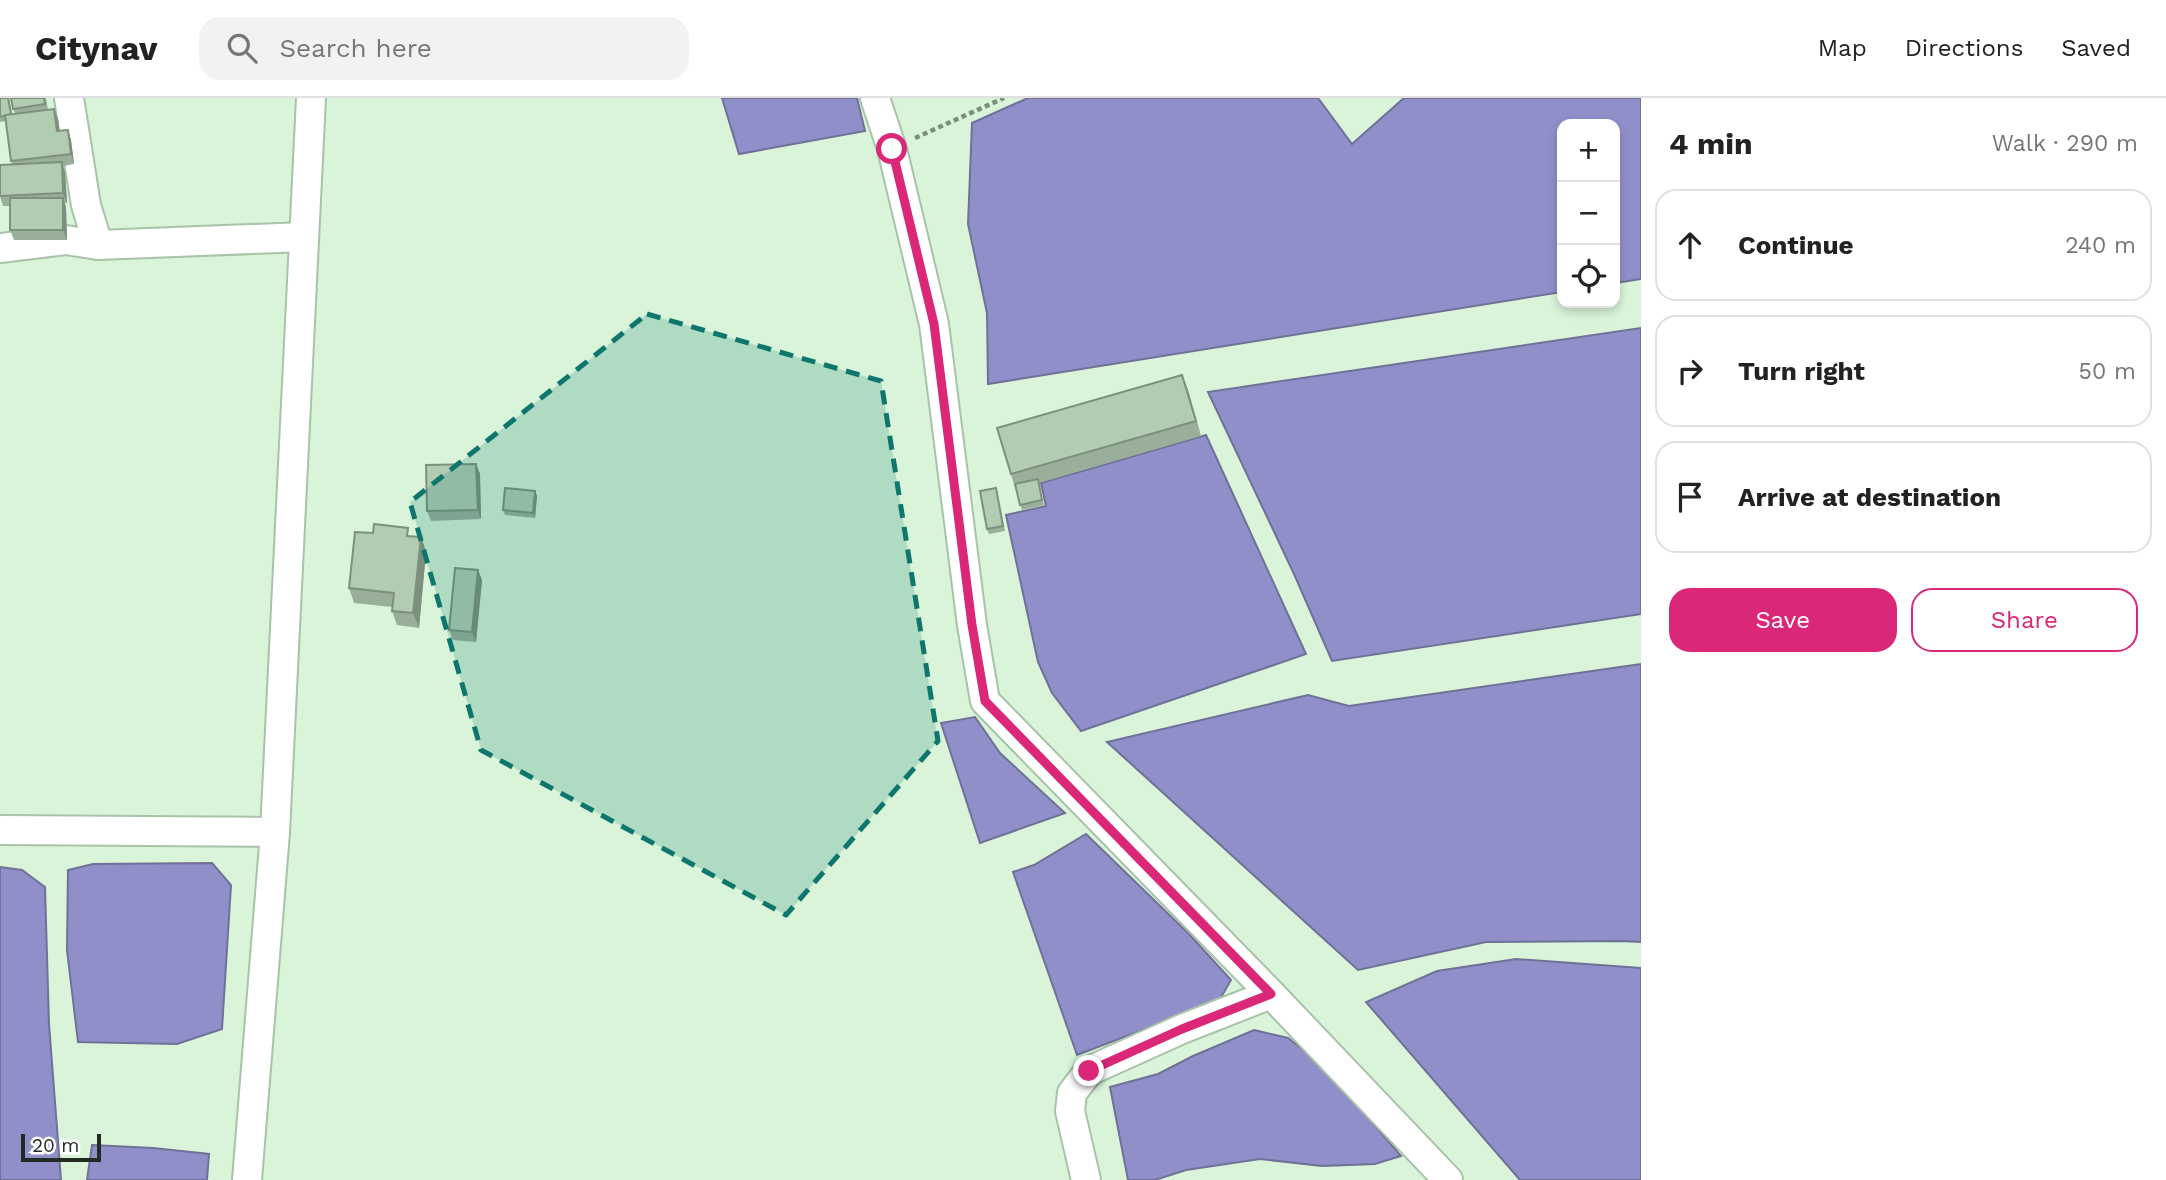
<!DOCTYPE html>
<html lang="en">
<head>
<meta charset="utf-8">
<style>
	:root { --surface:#fff; --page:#f2f2f2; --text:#222; --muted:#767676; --line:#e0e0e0; --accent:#db2777 }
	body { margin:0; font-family:"Work Sans",sans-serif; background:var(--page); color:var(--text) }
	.controls { position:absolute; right:21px; top:21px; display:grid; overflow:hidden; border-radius:14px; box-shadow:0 4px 10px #0003 }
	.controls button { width:63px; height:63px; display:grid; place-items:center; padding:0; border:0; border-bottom:2px solid var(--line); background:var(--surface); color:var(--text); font:35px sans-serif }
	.scale { position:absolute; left:21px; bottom:18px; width:80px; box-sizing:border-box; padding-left:7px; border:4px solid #212b21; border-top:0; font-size:19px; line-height:24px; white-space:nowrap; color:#212b21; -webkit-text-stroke:5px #fff; paint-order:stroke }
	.stop { position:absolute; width:21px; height:21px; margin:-16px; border:5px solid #db2777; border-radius:50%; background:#fff }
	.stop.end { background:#db2777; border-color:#fff; box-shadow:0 2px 7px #0008 }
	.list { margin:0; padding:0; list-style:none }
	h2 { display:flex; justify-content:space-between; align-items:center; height:91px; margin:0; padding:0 28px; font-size:30px }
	h2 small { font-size:23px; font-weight:400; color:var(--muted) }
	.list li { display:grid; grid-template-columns:46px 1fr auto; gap:21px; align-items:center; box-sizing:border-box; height:112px; margin:0 14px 14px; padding:0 14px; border:2px solid var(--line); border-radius:21px }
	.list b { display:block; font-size:26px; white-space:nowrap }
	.list em { font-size:23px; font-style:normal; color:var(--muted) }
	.actions { display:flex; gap:14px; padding:21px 28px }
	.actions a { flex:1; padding:16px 0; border:2px solid var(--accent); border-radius:21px; text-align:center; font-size:24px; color:var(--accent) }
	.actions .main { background:var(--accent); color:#fff }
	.icon { flex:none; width:38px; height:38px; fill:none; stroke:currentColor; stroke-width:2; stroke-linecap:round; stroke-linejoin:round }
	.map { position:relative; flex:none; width:1641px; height:1082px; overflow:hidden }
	header { display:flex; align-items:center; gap:42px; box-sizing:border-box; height:98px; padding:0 35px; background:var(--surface); border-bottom:2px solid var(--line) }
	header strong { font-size:33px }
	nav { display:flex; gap:38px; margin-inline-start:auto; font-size:24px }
	.search { width:490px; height:63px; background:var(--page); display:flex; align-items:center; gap:18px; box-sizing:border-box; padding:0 24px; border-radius:21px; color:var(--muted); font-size:26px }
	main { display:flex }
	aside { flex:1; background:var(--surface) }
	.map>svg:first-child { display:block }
</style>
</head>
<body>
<header>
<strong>Citynav</strong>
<div class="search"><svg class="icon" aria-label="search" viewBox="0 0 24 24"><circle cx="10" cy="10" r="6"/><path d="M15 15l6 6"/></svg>Search here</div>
<nav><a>Map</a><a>Directions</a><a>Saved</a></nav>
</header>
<main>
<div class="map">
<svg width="1641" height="1082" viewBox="0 0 1641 1082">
	<rect width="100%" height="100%" fill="#d9f4d9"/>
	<g fill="#908fc9" stroke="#6f7197" stroke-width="2">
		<path d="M 722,0 L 857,0 L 865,33 L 739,56 Z"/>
		<path d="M 1028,0 L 1318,0 L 1352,46 L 1404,0 L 1641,0 L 1641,181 L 1615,185 L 1615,26 L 1562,26 L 1562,194 L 988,286 L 987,215 L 968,126 L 972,25 Z"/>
		<path d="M 1641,230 L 1641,516 L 1332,563 L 1294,476 L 1208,294 Z"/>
		<path d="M 1206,337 L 1306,556 L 1081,633 L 1052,595 L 1038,564 L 1006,417 L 1046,408 L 1041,385 Z"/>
		<path d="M 1641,566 L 1641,844 L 1621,843 L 1486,844 L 1358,872 L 1107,644 L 1308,597 L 1349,608 Z"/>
		<path d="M 975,619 L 1000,655 L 1065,715 L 980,745 L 941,625 Z"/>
		<path d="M 1086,736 L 1189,836 L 1231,882 L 1219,903 L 1077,957 L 1013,774 L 1034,767 Z"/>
		<path d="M 212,765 L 231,787 L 222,931 L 177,946 L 78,944 L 67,852 L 68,772 L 93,766 Z"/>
		<path d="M 0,769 L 22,772 L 45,789 L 49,926 L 61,1082 L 0,1082 Z"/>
		<path d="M 1516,861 L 1641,870 L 1641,1082 L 1520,1082 L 1366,904 L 1437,873 Z"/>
		<path d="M 1254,932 L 1288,940 L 1324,968 L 1401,1058 L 1375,1066 L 1322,1068 L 1260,1061 L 1186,1072 L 1155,1082 L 1128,1082 L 1110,989 L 1158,976 L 1193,958 Z"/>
		<path d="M 92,1047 L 153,1050 L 209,1056 L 207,1082 L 87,1082 Z"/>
	</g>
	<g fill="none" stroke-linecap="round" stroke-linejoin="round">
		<g stroke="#a9c3a9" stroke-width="32">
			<g id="minor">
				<path d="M 69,0 L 86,107 L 98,147"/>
				<path d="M 875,0 L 892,51 L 934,226 L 972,527 L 985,603 L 1271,896 L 1448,1082"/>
				<path d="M 0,150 L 66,142 L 98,147 L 304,139"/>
				<path d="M 0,732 L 275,734"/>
				<path d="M 247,1082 L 275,734 L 311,0"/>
				<path d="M 1086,1082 L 1070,1013 L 1072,995 L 1089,973 L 1182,931 L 1271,896"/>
			</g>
		</g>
		<path stroke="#7b8d7b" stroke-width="4.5" stroke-dasharray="5 3.5" stroke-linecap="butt" d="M 915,40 L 1004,0"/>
		<use href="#minor" stroke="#fff" stroke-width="28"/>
	</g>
	<g fill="#99af99">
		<path d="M 0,0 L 9,0 L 12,16 L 15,16 L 11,0 L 46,0 L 48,12 L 58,21 L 59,33 L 68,32 L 71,42 L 74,66 L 63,68 L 65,74 L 67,105 L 65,105 L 66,110 L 67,142 L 14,142 L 10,132 L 10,108 L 3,108 L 0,98 L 12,67 L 6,23 L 0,24 Z"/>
		<path d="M 1182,277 L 1201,338 L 1039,385 L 1044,407 L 1022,412 L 1011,376 Z"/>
		<path d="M 476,366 L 480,376 L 481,421 L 431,423 L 427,413 Z"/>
		<path d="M 535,393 L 537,398 L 535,420 L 505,417 L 503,412 Z"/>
		<path d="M 997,395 L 1005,433 L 989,436 L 987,431 Z"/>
		<path d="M 411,438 L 421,439 L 426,454 L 419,530 L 397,527 L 392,513 L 392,509 L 354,505 L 349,490 Z"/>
		<path d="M 478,472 L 482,482 L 476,544 L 453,542 L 449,532 Z"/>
	</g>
	<g fill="#7d8f7d">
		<path d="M 54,11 L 58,21 L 61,43 L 57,33 Z"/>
		<path d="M 68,32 L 71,42 L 74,66 L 71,56 Z"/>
		<path d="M 62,64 L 65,74 L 67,105 L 63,95 Z"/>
		<path d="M 63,100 L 66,110 L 67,142 L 63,132 Z"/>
		<path d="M 1182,277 L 1188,292 L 1201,338 L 1196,323 Z"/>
		<path d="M 476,366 L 480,376 L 481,421 L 478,412 Z"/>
		<path d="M 535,393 L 537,398 L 535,420 L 533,415 Z"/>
		<path d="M 421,439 L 426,454 L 419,530 L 413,515 Z"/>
		<path d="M 478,472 L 482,482 L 476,544 L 472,534 Z"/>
	</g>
	<g fill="#b2ccb2" stroke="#7d8f7d" stroke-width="2">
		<path d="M 0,0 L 8,0 L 11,16 L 0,19 Z"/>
		<path d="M 11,0 L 44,0 L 45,6 L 13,11 Z"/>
		<path d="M 54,11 L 57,33 L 68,32 L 71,56 L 11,63 L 5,17 Z"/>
		<path d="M 62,64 L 63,95 L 0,98 L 0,67 Z"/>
		<rect x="10" y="100" width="53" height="32"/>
		<path d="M 1182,277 L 1196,323 L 1011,376 L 997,330 Z"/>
		<path d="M 476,366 L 478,412 L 427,413 L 426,367 Z"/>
		<path d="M 1038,381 L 1042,402 L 1020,407 L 1015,386 Z"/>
		<path d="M 505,390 L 535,393 L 533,415 L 503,412 Z"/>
		<path d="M 996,390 L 1003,428 L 987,431 L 980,393 Z"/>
		<path d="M 374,426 L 408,430 L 407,438 L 421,439 L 413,515 L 392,513 L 394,495 L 349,490 L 355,434 L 373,435 Z"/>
		<path d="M 455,470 L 478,472 L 472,534 L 449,532 Z"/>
	</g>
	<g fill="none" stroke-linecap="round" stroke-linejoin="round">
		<path stroke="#db2777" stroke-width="9" d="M 892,51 L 934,226 L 972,527 L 985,603 L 1271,896 L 1182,931 L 1089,973"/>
	</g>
	<path fill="#0f766e" fill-opacity="0.2" stroke="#0f766e" stroke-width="5" stroke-dasharray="14 9" stroke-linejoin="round" d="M 647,216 L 881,283 L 938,643 L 786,817 L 481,652 L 410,404 Z"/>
</svg>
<div class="controls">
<button>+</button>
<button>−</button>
<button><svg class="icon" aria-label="locate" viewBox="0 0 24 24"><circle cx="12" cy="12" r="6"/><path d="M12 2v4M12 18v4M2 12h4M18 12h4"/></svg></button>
</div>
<div class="scale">20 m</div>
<div class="stop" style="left:892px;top:51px"></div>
<div class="stop end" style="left:1089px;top:973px"></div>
</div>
<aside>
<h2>4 min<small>Walk · 290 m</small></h2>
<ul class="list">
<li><svg class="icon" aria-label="ahead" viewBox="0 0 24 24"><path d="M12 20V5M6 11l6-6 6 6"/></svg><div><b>Continue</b></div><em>240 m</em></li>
<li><svg class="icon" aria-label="right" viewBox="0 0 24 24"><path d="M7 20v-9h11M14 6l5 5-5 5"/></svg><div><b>Turn right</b></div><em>50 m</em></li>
<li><svg class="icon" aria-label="arrive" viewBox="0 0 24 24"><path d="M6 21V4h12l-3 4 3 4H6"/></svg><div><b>Arrive at destination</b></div></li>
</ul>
<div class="actions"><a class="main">Save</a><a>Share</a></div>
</aside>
</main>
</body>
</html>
